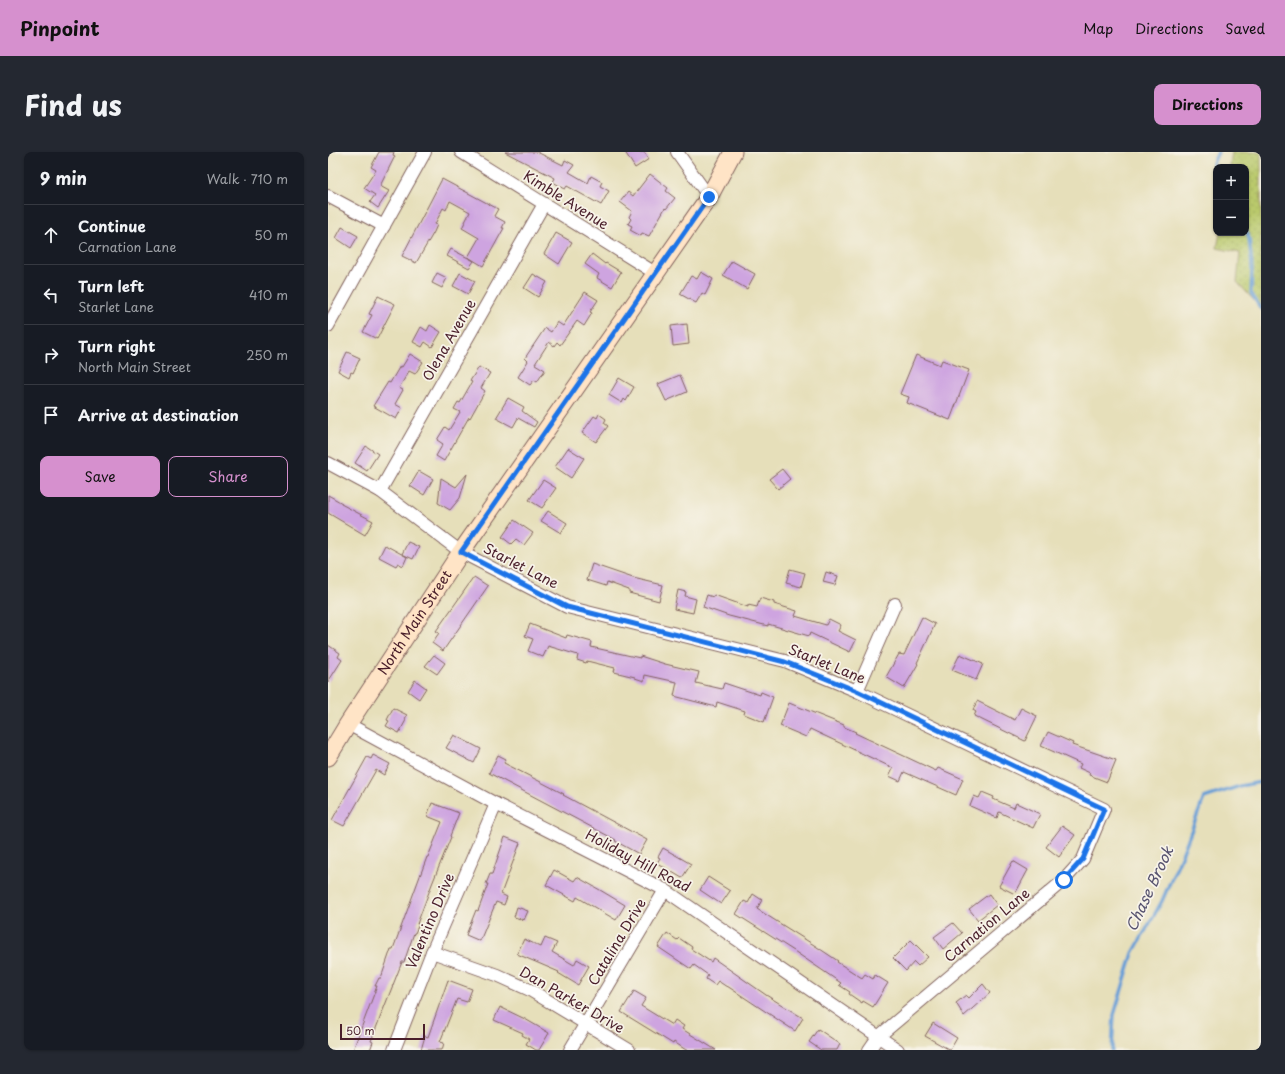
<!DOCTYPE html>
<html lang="en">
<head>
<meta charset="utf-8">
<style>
	:root { --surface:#171b24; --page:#242831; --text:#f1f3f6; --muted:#9ea1a6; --line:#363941; --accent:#d690ce }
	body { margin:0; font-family:"Playpen Sans",sans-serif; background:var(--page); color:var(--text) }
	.controls { position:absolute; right:12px; top:12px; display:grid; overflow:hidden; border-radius:8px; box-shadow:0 1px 3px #0004 }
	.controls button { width:36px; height:36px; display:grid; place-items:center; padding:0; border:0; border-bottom:1px solid var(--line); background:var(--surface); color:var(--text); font:20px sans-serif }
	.scale { position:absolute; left:12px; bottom:10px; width:85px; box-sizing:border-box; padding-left:4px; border:2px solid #4a1f2b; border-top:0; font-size:11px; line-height:14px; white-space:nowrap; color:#4a1f2b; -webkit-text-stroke:3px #f7f3e8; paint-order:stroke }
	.stop { position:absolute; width:12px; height:12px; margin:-9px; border:3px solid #1a73e8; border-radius:50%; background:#fff }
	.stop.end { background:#1a73e8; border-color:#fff; box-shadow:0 1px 4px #0008 }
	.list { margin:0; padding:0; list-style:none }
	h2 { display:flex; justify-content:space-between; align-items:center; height:52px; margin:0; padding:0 16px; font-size:17px }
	h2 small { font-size:13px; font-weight:400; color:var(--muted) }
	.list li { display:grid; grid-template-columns:26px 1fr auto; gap:12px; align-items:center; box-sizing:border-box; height:60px; padding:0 16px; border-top:1px solid var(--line) }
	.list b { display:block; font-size:15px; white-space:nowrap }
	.list p { margin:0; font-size:13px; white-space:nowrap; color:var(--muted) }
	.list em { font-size:13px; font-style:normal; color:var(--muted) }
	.actions { display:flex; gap:8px; padding:12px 16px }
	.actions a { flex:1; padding:9px 0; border:1px solid var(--accent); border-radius:8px; text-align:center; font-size:14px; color:var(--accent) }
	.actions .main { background:var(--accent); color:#111 }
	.icon { flex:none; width:22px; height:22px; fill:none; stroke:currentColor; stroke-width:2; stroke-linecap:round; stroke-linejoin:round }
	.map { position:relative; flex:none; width:933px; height:898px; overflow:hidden; border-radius:8px }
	header { display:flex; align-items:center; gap:24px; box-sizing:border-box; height:56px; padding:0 20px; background:var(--accent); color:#111 }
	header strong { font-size:19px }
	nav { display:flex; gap:22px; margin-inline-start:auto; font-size:14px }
	.intro { display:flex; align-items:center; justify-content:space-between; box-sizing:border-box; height:96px; padding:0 24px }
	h1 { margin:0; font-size:28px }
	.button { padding:10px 18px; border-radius:8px; background:var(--accent); color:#111; font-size:14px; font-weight:700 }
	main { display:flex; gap:24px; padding:0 24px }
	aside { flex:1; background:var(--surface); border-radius:8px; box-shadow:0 1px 3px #0004 }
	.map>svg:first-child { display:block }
</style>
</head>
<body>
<header>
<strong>Pinpoint</strong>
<nav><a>Map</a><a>Directions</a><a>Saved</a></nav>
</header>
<div class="intro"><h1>Find us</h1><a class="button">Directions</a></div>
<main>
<aside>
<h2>9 min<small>Walk · 710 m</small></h2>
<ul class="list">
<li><svg class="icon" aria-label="ahead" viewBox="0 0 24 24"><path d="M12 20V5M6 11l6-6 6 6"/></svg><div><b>Continue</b><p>Carnation Lane</p></div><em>50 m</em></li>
<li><svg class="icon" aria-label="left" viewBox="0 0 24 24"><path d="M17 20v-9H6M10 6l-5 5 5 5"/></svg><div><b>Turn left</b><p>Starlet Lane</p></div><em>410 m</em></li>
<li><svg class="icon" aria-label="right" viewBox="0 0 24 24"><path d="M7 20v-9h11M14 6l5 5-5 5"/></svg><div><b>Turn right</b><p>North Main Street</p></div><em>250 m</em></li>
<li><svg class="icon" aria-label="arrive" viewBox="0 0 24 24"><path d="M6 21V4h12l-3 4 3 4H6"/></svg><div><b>Arrive at destination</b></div></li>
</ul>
<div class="actions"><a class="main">Save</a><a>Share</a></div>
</aside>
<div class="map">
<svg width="933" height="898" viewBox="0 0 933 898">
	<defs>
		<pattern id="green-dots" width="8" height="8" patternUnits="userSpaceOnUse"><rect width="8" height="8" fill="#b9c96c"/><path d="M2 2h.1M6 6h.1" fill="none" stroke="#a1ac5e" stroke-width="1.8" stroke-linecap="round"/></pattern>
	</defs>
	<rect width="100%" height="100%" fill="#f7f3e8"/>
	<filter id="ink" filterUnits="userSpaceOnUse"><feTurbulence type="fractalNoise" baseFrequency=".025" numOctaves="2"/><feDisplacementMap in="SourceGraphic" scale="8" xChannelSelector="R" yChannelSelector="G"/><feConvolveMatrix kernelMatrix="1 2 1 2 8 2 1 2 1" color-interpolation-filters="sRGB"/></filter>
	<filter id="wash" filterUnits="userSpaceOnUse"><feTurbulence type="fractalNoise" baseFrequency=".012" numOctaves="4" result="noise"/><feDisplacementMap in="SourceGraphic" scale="16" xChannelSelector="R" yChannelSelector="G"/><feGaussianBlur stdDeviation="0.9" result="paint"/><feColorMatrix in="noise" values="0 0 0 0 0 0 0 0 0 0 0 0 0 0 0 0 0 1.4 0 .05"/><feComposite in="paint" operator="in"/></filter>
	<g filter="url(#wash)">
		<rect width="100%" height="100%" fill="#e6dfba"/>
		<path fill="url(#green-dots)" stroke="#82744c" d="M 904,0 L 933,0 L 933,156 L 909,130 L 912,101 L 889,96 L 892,81 L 918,81 L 918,15 L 902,15 Z"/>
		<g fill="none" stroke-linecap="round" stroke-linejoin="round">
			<g stroke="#699fd6" stroke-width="3.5">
				<path d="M 888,32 L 885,11 L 890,0"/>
				<path d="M 918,78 L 921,86 L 924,115 L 923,141 L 933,157"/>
				<path d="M 784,898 L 786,863 L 805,801 L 834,749 L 855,700 L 876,646 L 912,634 L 933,630"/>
			</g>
		</g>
		<g id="blocks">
			<g fill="#cea4e0">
				<path d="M 51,0 L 66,0 L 65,3 L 67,4 L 52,34 L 61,39 L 50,56 L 42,50 L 47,43 L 36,36 L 48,18 L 43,15 Z"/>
				<path d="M 177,0 L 209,0 L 235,13 L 237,8 L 246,13 L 241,20 L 260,31 L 263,24 L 274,30 L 272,34 L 281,39 L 273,53 L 239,34 L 237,37 L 225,30 L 227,26 Z"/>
				<path d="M 297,0 L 316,0 L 321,7 L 307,16 Z"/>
				<path d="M 322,22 L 340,36 L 338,39 L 347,46 L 338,57 L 337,56 L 321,84 L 314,81 L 313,84 L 302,78 L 304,74 L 300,72 L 303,67 L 301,65 L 304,59 L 292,50 L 300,40 L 305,44 Z"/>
				<path d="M 114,27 L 170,57 L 166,64 L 177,70 L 174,76 L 176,76 L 155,114 L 140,105 L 151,86 L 134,76 L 142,60 L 122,49 L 118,58 L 115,56 L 107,72 L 109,73 L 106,80 L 88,111 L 74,104 Z"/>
				<path d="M 14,75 L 30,84 L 23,96 L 8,86 Z"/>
				<path d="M 228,81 L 244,90 L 231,112 L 216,102 Z"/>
				<path d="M 123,97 L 146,109 L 141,116 L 119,104 Z"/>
				<path d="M 264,102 L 277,112 L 278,111 L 293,120 L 284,135 L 269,126 L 271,122 L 257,112 Z"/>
				<path d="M 404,109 L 427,122 L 419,137 L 395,123 Z"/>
				<path d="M 373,120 L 385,127 L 377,143 L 374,141 L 368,151 L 352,142 L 363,124 L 369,127 Z"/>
				<path d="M 109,121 L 119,126 L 114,136 L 104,131 Z"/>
				<path d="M 132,121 L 147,129 L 140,142 L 125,134 Z"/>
				<path d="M 205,122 L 219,130 L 210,145 L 196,136 Z"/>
				<path d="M 257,140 L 270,148 L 262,160 L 264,161 L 256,174 L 249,169 L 232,193 L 229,190 L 226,194 L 221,190 L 207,212 L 217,218 L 209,230 L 206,228 L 202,233 L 190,225 L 200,209 L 197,206 L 217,176 L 223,180 L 229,170 L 235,174 Z"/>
				<path d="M 50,144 L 67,152 L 49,187 L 35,180 L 44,163 L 41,162 Z"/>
				<path d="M 359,172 L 361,192 L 345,194 L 343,174 Z"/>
				<path d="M 102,173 L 113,180 L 104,195 L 97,190 L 94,195 L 85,190 L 93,175 L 99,179 Z"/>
				<path d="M 19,200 L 32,206 L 25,221 L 23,220 L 21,225 L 10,219 Z"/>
				<path d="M 82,202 L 95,210 L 87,222 L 81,219 L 71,236 L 75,238 L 67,252 L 74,256 L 68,267 L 45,254 L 60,230 L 62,231 L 72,214 L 74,215 Z"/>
				<path d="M 588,203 L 612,213 L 614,208 L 641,218 L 622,268 L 579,251 L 581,245 L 572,242 Z"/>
				<path d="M 151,215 L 162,221 L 153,236 L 157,239 L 142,266 L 141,265 L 116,309 L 108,304 L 115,292 L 109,288 L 117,275 L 121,278 L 132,260 L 126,257 L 130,250 L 132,251 L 144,230 L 142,229 Z"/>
				<path d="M 352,223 L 359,240 L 338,249 L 330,232 Z"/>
				<path d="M 291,226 L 306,235 L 298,249 L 296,247 L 294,251 L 281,243 Z"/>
				<path d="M 180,246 L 196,255 L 194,259 L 209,270 L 206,275 L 190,266 L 185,275 L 168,266 Z"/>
				<path d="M 271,262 L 278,267 L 276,271 L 280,274 L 268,290 L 254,281 L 266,264 L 269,266 Z"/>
				<path d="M 38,294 L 50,302 L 39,319 L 27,311 Z"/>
				<path d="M 240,296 L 256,306 L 243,326 L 227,315 Z"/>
				<path d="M 454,317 L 462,327 L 450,337 L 441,327 Z"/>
				<path d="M 91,319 L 105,327 L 96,343 L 82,334 Z"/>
				<path d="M 139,322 L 132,346 L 122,358 L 110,351 L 113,326 L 128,335 Z"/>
				<path d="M 215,328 L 228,336 L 214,356 L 201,348 Z"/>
				<path d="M 0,343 L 14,351 L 13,352 L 45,369 L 37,383 L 0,361 Z"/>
				<path d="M 220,359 L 239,371 L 233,381 L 213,369 Z"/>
				<path d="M 186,368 L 205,381 L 196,393 L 188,387 L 183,392 L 174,385 Z"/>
				<path d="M 80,390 L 91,395 L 85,407 L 74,402 Z"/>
				<path d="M 57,393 L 79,405 L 75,414 L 70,411 L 68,414 L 51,405 Z"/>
				<path d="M 264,412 L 305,426 L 335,433 L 331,449 L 301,441 L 301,438 L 279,430 L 278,434 L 259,428 Z"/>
				<path d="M 462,417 L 477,421 L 473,435 L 458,431 Z"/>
				<path d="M 498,420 L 510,424 L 507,433 L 495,430 Z"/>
				<path d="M 146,425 L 160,434 L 115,499 L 104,491 L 111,481 L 108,479 Z"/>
				<path d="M 350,438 L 358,440 L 357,444 L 368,447 L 365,461 L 346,457 Z"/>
				<path d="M 379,443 L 385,445 L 386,443 L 420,455 L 420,453 L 429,455 L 432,446 L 446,450 L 446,452 L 469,459 L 467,464 L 498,473 L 501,467 L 513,473 L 510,479 L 528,488 L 522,500 L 482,481 L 481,484 L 440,472 L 440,474 L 401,464 L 375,455 Z"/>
				<path d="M 594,465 L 607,472 L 589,511 L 590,512 L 576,536 L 558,525 L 571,502 L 576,503 Z"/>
				<path d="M 202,472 L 238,486 L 239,483 L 264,490 L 263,495 L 312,506 L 312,504 L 337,512 L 371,520 L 368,531 L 394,537 L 396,531 L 432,543 L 433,540 L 445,545 L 436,570 L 416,562 L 417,559 L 389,550 L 388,555 L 346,544 L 349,530 L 317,523 L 316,529 L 307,526 L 307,525 L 286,520 L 287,516 L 259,509 L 258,511 L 249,508 L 250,503 L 220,494 L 215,505 L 200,499 L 205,487 L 197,484 Z"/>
				<path d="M 0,493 L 12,501 L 10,505 L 14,508 L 0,530 Z"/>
				<path d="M 632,502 L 655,512 L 648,528 L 624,518 Z"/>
				<path d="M 106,503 L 117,511 L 109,522 L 97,514 Z"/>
				<path d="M 87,528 L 98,536 L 91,547 L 80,539 Z"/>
				<path d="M 649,549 L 687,568 L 693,556 L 709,564 L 697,589 L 646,564 L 648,560 L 645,558 Z"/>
				<path d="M 461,551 L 516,573 L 516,575 L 528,580 L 527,581 L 608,619 L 610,616 L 635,627 L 628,643 L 576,620 L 572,629 L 561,624 L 565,616 L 482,577 L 478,585 L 452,574 Z"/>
				<path d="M 65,556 L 79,563 L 77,567 L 78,568 L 71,581 L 58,574 L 61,569 L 59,568 Z"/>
				<path d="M 720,580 L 745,591 L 744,593 L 788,608 L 779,630 L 761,623 L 762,621 L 751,616 L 753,612 L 713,594 Z"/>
				<path d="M 126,583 L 153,597 L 146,611 L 118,596 Z"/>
				<path d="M 45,603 L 62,612 L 56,623 L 48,618 L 16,674 L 4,668 L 39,605 L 43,607 Z"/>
				<path d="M 170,603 L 178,607 L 176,611 L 209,628 L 236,642 L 235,643 L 319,688 L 311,702 L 287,689 L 288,688 L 161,621 Z"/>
				<path d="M 654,640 L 666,645 L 665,647 L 686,656 L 688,651 L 712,662 L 705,676 L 671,660 L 669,666 L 642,654 L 646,644 L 651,646 Z"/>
				<path d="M 104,651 L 131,661 L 122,684 L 123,685 L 104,732 L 89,772 L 91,772 L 87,781 L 86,781 L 76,810 L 74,810 L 43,889 L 45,890 L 42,898 L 25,898 L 49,834 L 47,834 L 51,826 L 53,826 L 63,797 L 65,797 L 99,705 L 100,705 L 114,670 L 99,664 Z"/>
				<path d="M 734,674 L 747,683 L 731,705 L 718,695 Z"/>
				<path d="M 177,685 L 192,691 L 173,742 L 179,745 L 176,753 L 168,750 L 152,789 L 138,783 L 148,758 L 150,759 L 160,732 L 158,732 L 162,722 L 164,722 Z"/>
				<path d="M 335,696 L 363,712 L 354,726 L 329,711 L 332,706 L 330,705 Z"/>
				<path d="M 685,709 L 700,718 L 687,742 L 671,734 Z"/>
				<path d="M 226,718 L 246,729 L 249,725 L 272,738 L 297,753 L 288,768 L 249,745 L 247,749 L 218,733 Z"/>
				<path d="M 380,725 L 402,739 L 393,752 L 372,738 Z"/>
				<path d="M 425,742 L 434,748 L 429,757 L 486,793 L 510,809 L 509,810 L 534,826 L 537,822 L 545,827 L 547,823 L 560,831 L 545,855 L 535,849 L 534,851 L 521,842 L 522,840 L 511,833 L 513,831 L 466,799 L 408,762 L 416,749 L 420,751 Z"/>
				<path d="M 661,742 L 669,753 L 650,768 L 641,757 Z"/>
				<path d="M 189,755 L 200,759 L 196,768 L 186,765 Z"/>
				<path d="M 625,771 L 634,781 L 615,797 L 606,785 Z"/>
				<path d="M 339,781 L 349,788 L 351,786 L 364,795 L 363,797 L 383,810 L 385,806 L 438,843 L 475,866 L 467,879 L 399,834 L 399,835 L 390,829 L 387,833 L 378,827 L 380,823 L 366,813 L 363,817 L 330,795 Z"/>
				<path d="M 217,786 L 229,791 L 224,800 L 246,813 L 249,807 L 261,814 L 250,833 L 230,821 L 231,820 L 189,802 L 196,787 L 213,795 Z"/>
				<path d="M 583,788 L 600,805 L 590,814 L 586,810 L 578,819 L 565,806 Z"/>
				<path d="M 120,828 L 144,837 L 139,850 L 129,847 L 112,890 L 116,891 L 114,898 L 93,898 L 97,884 L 100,885 Z"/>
				<path d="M 655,832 L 662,841 L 636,864 L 628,851 L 638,843 L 641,846 Z"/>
				<path d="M 306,839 L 318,846 L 313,854 L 344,873 L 347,868 L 356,874 L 354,877 L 388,898 L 358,898 L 346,890 L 345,892 L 293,860 Z"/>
				<path d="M 172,855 L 197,867 L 221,881 L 211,898 L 208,898 L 198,892 L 201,887 L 194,883 L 195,881 L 166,868 Z"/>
				<path d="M 605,871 L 629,886 L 622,898 L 597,884 Z"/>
				<path d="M 490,877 L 512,892 L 509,898 L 493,898 L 481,890 Z"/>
			</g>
		</g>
	</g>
	<g filter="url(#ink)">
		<use href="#blocks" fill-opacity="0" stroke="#81625d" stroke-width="1"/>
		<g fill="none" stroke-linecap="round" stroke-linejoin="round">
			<g stroke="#81625d" stroke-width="14">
				<g id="minor">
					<path d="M 133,0 L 327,121"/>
					<path d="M 349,0 L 381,45"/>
					<path d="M 0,44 L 56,74"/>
					<path d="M 0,174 L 97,0"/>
					<path d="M 0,311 L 52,339 L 133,400 L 239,455 L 457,509 L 529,539 L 776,657 L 755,707 L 736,728 L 550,885 L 541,898"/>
					<path d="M 52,339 L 216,52"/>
					<path d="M 529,539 L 567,452"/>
					<path d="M 20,572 L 168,652 L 337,738 L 570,898"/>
					<path d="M 104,800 L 169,823 L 202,838 L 301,898"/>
					<path d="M 66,898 L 104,800 L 168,652"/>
					<path d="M 242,898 L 337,738"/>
				</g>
			</g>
			<g stroke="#81625d" stroke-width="19">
				<g id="secondary">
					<path id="s1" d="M 0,605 L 20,572 L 133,400 L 381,45 L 405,0"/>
				</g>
			</g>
			<use href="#minor" stroke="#fff" stroke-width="12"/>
			<use href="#secondary" stroke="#ffe4c6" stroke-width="17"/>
		</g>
	</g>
	<g fill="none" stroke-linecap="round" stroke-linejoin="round" filter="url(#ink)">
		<path stroke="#1a73e8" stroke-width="5" d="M 381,45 L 133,400 L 239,455 L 457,510 L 529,539 L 776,657 L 755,707 L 736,728"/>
	</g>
	<g text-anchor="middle" stroke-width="3.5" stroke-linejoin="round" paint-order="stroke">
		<g font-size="14" fill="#4a1f2b" stroke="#f7f3e8">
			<text transform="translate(238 48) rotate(32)" y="5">Kimble Avenue</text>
			<text transform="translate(121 188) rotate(-60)" y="5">Olena Avenue</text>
			<text transform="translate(193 414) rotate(27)" y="5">Starlet Lane</text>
			<text dy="5" stroke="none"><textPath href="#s1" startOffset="160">North Main Street</textPath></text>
			<text transform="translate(499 512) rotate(22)" y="5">Starlet Lane</text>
			<text transform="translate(310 709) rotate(28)" y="5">Holiday Hill Road</text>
			<text transform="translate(102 769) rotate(-67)" y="5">Valentino Drive</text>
			<text transform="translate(659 773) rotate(-40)" y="5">Carnation Lane</text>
			<text transform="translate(289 790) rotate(-59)" y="5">Catalina Drive</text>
			<text transform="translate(244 848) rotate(30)" y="5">Dan Parker Drive</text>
		</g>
		<g font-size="15" font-style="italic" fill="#56526f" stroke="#f7f3e8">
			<text transform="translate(822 737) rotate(-65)" y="5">Chase Brook</text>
		</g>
	</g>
</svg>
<div class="controls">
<button>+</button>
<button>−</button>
</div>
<div class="scale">50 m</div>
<div class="stop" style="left:736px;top:728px"></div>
<div class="stop end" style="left:381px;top:45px"></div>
</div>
</main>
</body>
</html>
